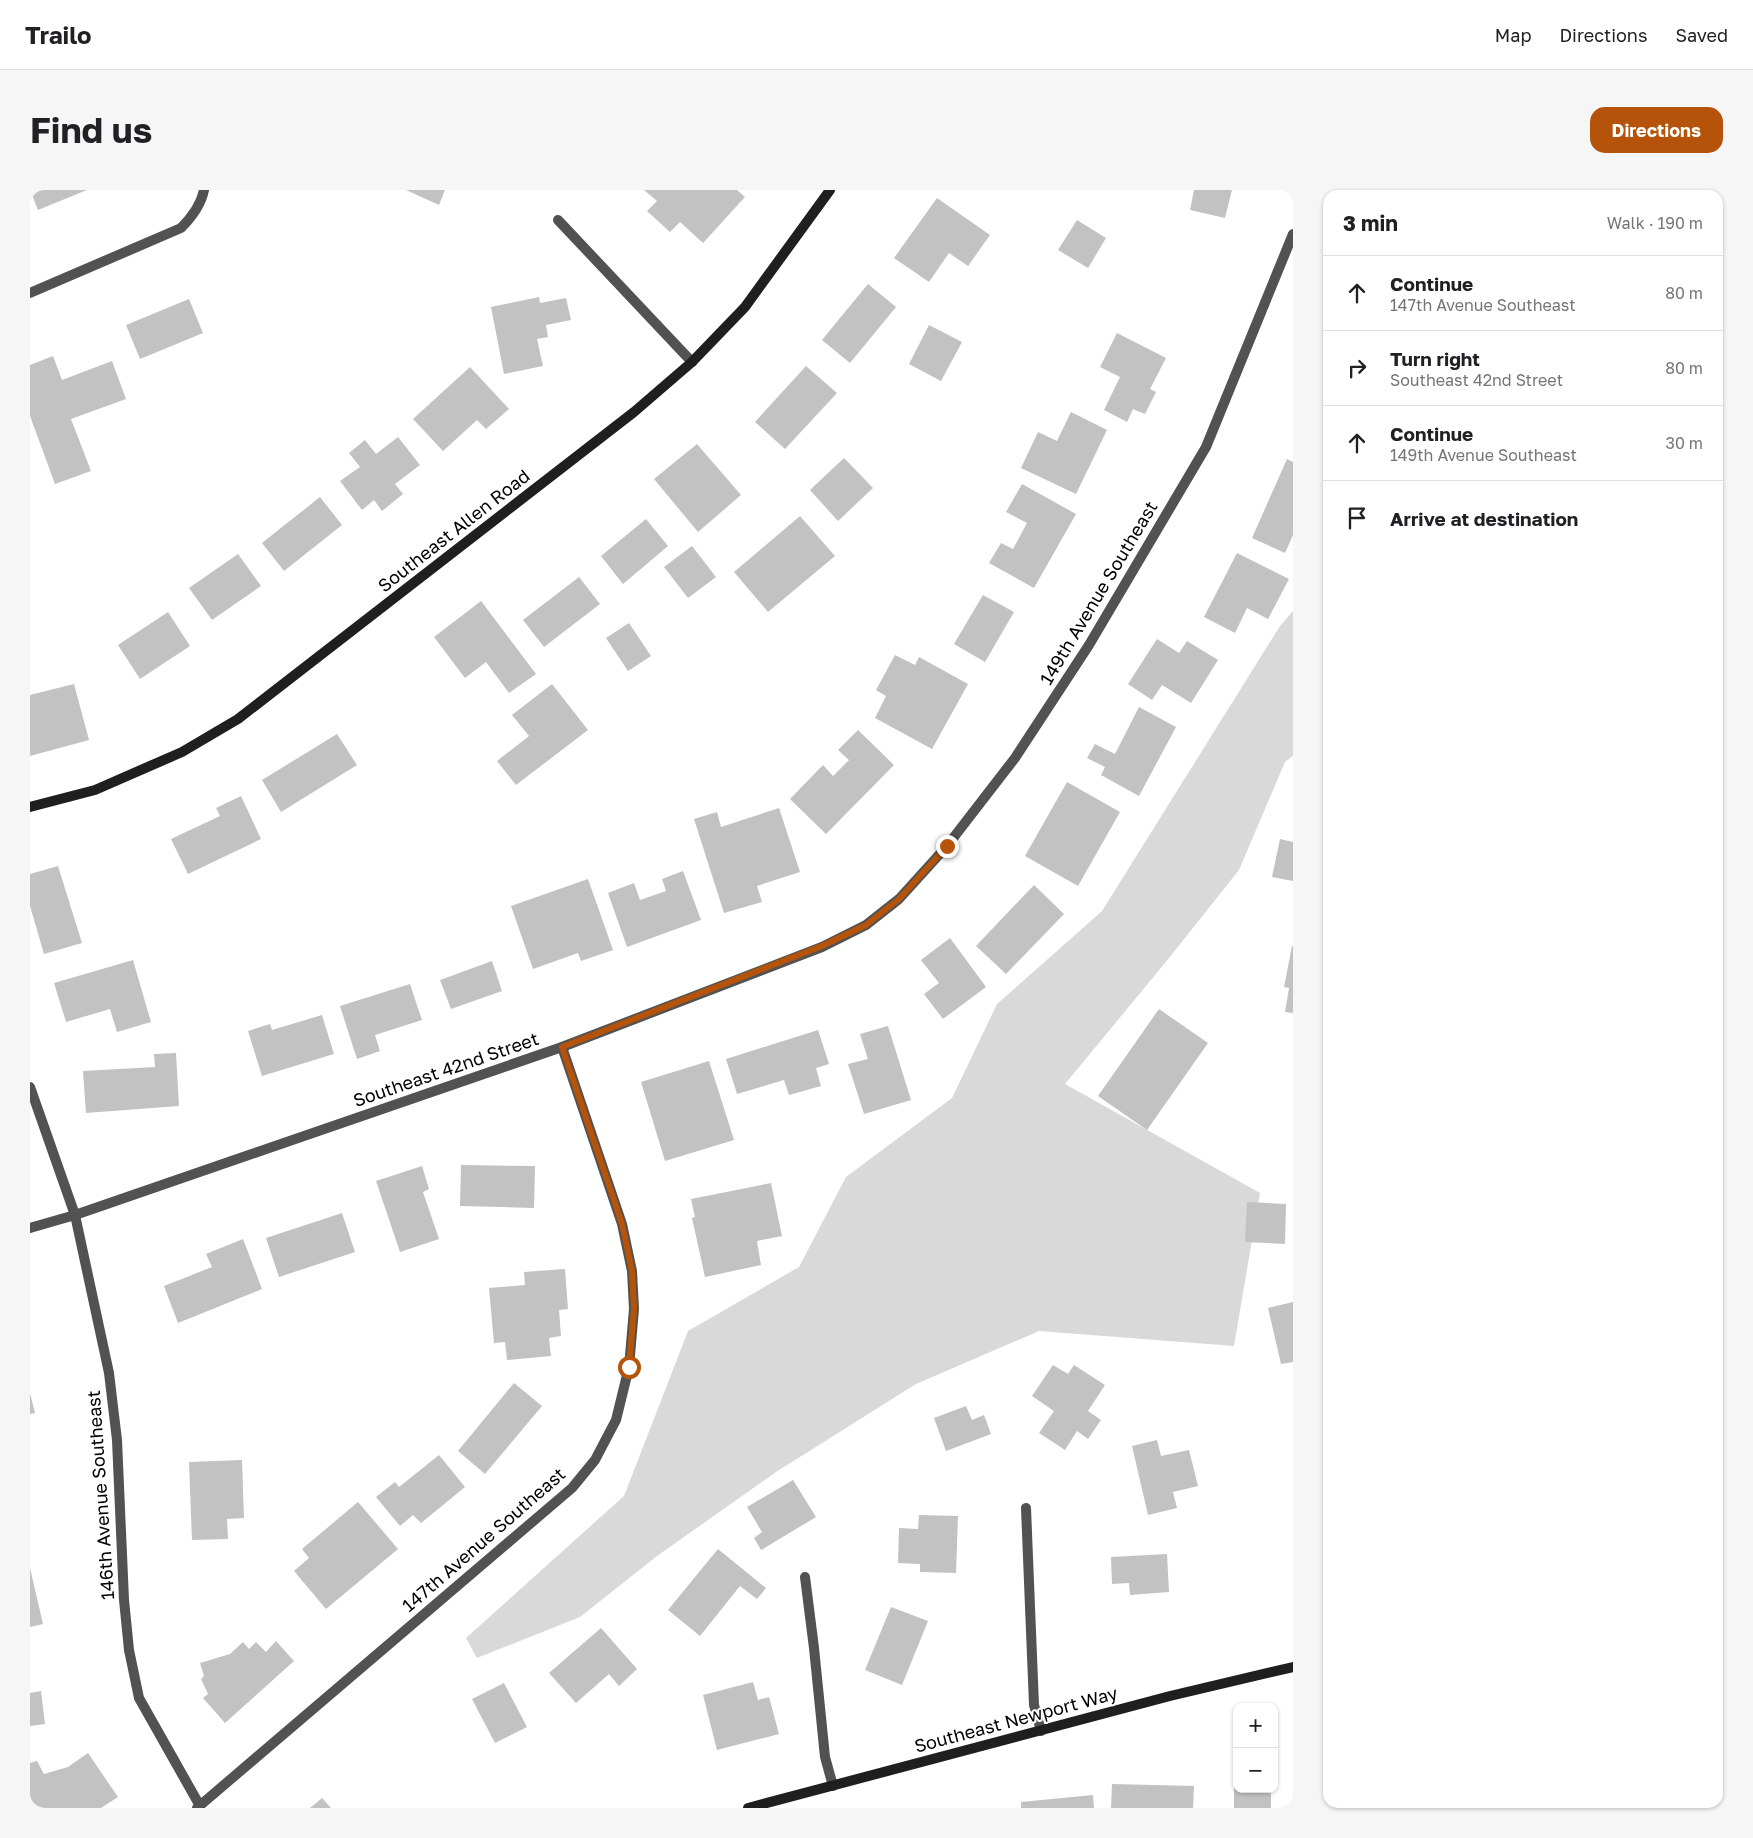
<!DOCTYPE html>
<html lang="en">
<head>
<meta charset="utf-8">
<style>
	:root { --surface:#fff; --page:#f6f6f6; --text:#202124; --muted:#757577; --line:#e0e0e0; --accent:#b45309 }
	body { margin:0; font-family:"Golos Text",sans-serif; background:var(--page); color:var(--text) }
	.controls { position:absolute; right:15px; bottom:15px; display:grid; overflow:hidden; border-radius:10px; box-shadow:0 1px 4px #0004 }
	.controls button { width:45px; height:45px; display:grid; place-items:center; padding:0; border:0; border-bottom:1px solid var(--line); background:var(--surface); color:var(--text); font:25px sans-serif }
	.stop { position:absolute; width:15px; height:15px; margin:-11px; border:4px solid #b45309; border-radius:50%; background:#fff }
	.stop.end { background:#b45309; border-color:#fff; box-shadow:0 1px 5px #0008 }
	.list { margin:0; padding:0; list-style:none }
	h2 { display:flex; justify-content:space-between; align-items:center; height:65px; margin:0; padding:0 20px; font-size:21px }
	h2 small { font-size:16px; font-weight:400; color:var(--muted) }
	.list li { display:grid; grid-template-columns:32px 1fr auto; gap:15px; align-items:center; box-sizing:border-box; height:75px; padding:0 20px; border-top:1px solid var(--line) }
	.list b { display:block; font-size:19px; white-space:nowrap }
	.list p { margin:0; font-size:16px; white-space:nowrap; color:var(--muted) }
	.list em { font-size:16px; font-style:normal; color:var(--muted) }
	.icon { flex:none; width:28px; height:28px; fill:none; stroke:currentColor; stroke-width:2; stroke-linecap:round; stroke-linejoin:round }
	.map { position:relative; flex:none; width:1263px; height:1618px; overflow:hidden; border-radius:15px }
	header { display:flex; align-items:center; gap:30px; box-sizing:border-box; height:70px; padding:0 25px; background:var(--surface); border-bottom:1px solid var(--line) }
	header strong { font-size:24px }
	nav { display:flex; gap:28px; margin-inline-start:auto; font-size:18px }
	.intro { display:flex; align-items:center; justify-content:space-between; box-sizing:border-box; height:120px; padding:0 30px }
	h1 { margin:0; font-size:35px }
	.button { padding:12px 22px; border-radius:15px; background:var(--accent); color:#fff; font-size:18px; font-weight:700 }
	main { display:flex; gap:30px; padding:0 30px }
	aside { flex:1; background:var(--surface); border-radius:15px; box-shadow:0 1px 4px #0004 }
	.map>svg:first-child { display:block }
</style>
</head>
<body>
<header>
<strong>Trailo</strong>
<nav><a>Map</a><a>Directions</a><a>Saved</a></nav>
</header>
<div class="intro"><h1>Find us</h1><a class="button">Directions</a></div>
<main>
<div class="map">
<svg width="1263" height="1618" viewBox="0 0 1263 1618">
	<rect width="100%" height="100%" fill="#fff"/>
	<path fill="#d9d9d9" d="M 1263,421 L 1263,566 L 1255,572 L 1209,680 L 1135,773 L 1035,894 L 1230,1003 L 1204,1156 L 1009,1141 L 886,1194 L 746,1282 L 627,1366 L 550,1427 L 447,1468 L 436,1448 L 594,1306 L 658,1141 L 769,1077 L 816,987 L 922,908 L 967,814 L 1072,721 L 1250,436 Z"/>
	<g fill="#c2c2c2">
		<path d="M 0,0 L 57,0 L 8,20 Z"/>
		<path d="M 376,0 L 415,0 L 409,15 Z"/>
		<path d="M 614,0 L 707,0 L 715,7 L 673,53 L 650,32 L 640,42 L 617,21 L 627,11 Z"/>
		<path d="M 1164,0 L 1202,0 L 1195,28 L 1160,20 Z"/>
		<path d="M 907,8 L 960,45 L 938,76 L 919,63 L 899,92 L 864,68 Z"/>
		<path d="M 1047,30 L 1076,48 L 1058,78 L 1028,60 Z"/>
		<path d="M 838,94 L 866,117 L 820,173 L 792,150 Z"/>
		<path d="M 509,107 L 510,113 L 536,108 L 541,130 L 516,135 L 518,147 L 507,149 L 513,176 L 474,184 L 461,117 Z"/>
		<path d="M 159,109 L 173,143 L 110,169 L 96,135 Z"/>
		<path d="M 899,135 L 932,152 L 911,191 L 879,174 Z"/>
		<path d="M 1087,143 L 1136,168 L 1120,199 L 1126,202 L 1115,224 L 1103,219 L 1097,232 L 1074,220 L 1090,187 L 1070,177 Z"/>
		<path d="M 23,166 L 32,190 L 82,171 L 96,209 L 41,229 L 61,281 L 25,294 L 0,226 L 0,175 Z"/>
		<path d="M 776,176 L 807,203 L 755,259 L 725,232 Z"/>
		<path d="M 440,177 L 479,219 L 456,239 L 447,230 L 413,261 L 383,229 Z"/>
		<path d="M 1041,222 L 1077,240 L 1046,304 L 991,278 L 1008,242 L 1027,251 Z"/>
		<path d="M 368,247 L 390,275 L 365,294 L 373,304 L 352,321 L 344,310 L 332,320 L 310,291 L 330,277 L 319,263 L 335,250 L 346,264 Z"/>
		<path d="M 667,254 L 711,305 L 668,342 L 624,289 Z"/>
		<path d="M 814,268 L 843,298 L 808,331 L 780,300 Z"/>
		<path d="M 1257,269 L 1263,272 L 1263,345 L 1255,363 L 1222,348 Z"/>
		<path d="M 992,294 L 1046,324 L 1004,398 L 959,373 L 971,353 L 983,359 L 997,333 L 976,322 Z"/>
		<path d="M 290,307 L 312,335 L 254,381 L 232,353 Z"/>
		<path d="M 770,326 L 805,366 L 738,422 L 704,382 Z"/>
		<path d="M 616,329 L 638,356 L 593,394 L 571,366 Z"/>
		<path d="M 662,356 L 686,387 L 658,408 L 634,377 Z"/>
		<path d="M 1207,363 L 1259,389 L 1238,429 L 1217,418 L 1205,443 L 1174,427 Z"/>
		<path d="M 208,364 L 231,396 L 182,430 L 159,398 Z"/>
		<path d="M 549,387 L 570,414 L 514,457 L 493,430 Z"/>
		<path d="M 953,405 L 984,422 L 955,472 L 924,454 Z"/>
		<path d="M 451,411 L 506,484 L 479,503 L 456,472 L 435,488 L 404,447 Z"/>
		<path d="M 138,422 L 160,456 L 110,489 L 88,455 Z"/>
		<path d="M 599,433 L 621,466 L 598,481 L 576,448 Z"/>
		<path d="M 1127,449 L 1149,463 L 1157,451 L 1188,470 L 1161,513 L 1132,495 L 1122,510 L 1098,494 Z"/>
		<path d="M 865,465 L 885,475 L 889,467 L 938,494 L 902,559 L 845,528 L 856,506 L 846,500 Z"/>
		<path d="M 44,494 L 59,550 L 0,566 L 0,505 Z"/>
		<path d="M 522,494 L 558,540 L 486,595 L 467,571 L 499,546 L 482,525 Z"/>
		<path d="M 1109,517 L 1146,537 L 1109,606 L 1071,585 L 1075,577 L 1057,568 L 1065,554 L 1085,564 Z"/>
		<path d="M 828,540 L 864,575 L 796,644 L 760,609 L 793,575 L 803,586 L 819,570 L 808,560 Z"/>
		<path d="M 307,544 L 327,575 L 251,622 L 232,590 Z"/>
		<path d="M 1037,592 L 1090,622 L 1048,696 L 995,666 Z"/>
		<path d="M 211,606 L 231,649 L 158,684 L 141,649 L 190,626 L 186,618 Z"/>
		<path d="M 749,618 L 770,682 L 727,696 L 732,712 L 694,723 L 664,629 L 687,622 L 691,637 Z"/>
		<path d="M 1250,649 L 1263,652 L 1263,691 L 1242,687 Z"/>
		<path d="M 28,676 L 52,753 L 14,764 L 0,716 L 0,684 Z"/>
		<path d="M 653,681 L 671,730 L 597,757 L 578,703 L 604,693 L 610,710 L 636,701 L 632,689 Z"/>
		<path d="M 558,689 L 583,760 L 551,771 L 548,763 L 503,779 L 481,716 Z"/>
		<path d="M 1004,695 L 1034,724 L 976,784 L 946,756 Z"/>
		<path d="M 920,748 L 956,797 L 913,829 L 894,804 L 909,793 L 891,770 Z"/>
		<path d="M 1262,756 L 1263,756 L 1263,823 L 1255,822 L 1259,798 L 1254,797 Z"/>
		<path d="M 103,770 L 121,832 L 87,842 L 80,819 L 36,832 L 24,793 Z"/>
		<path d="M 462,771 L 472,801 L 421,819 L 410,790 Z"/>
		<path d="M 380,794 L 392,830 L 345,845 L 350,861 L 327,869 L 310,816 Z"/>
		<path d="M 1129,819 L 1178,853 L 1117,940 L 1068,906 Z"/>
		<path d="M 292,825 L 304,864 L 232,886 L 218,841 L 240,834 L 242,840 Z"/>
		<path d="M 858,836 L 881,910 L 834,924 L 818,874 L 838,869 L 830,844 Z"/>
		<path d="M 788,840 L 799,874 L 786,878 L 791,896 L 759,905 L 754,890 L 707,904 L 696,869 Z"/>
		<path d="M 146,863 L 149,916 L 56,923 L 53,881 L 125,877 L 124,864 Z"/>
		<path d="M 679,871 L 704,950 L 635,971 L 611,892 Z"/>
		<path d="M 431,975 L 505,976 L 504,1018 L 430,1016 Z"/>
		<path d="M 392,976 L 399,999 L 393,1002 L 409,1049 L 370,1062 L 346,991 Z"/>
		<path d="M 741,993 L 752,1046 L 727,1051 L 731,1075 L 675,1087 L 662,1028 L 665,1027 L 661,1009 Z"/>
		<path d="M 1217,1012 L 1256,1014 L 1255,1054 L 1215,1052 Z"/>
		<path d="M 312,1023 L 325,1062 L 249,1087 L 236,1048 Z"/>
		<path d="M 213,1049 L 232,1099 L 148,1133 L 134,1096 L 182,1077 L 176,1064 Z"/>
		<path d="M 535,1079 L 538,1119 L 529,1120 L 531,1146 L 519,1148 L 521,1166 L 477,1170 L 475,1152 L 464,1153 L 459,1098 L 495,1095 L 494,1082 Z"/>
		<path d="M 1263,1112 L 1263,1172 L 1251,1174 L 1238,1118 Z"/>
		<path d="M 1023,1175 L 1038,1184 L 1044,1175 L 1075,1195 L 1058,1221 L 1071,1230 L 1058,1249 L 1047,1241 L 1035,1260 L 1009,1243 L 1024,1221 L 1002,1206 Z"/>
		<path d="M 484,1193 L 512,1216 L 455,1284 L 428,1261 Z"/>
		<path d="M 0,1203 L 5,1223 L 0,1224 Z"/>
		<path d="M 936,1216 L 942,1230 L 954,1225 L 961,1244 L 916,1261 L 904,1228 Z"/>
		<path d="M 1127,1250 L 1131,1266 L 1159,1260 L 1168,1296 L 1143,1302 L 1147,1318 L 1118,1325 L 1102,1256 Z"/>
		<path d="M 409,1265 L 435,1297 L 391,1333 L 383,1325 L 370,1336 L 346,1307 L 365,1292 L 369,1297 Z"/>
		<path d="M 212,1270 L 214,1328 L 197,1329 L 198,1349 L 162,1350 L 159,1272 Z"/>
		<path d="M 763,1290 L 786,1327 L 731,1360 L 724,1348 L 732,1342 L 717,1317 Z"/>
		<path d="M 328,1312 L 368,1359 L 296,1419 L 264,1381 L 279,1368 L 272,1359 Z"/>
		<path d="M 889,1325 L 928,1326 L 926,1383 L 890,1382 L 890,1374 L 868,1373 L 869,1338 L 888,1339 Z"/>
		<path d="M 688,1359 L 736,1398 L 727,1409 L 710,1396 L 670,1446 L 638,1420 Z"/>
		<path d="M 1137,1364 L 1139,1402 L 1100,1405 L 1099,1393 L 1082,1394 L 1081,1367 Z"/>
		<path d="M 0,1378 L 13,1434 L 0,1437 Z"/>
		<path d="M 861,1417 L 898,1431 L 872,1495 L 835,1480 Z"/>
		<path d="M 571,1438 L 607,1479 L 589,1496 L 579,1484 L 546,1513 L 519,1483 Z"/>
		<path d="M 246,1451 L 264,1471 L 195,1533 L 173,1508 L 178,1504 L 171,1489 L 174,1486 L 170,1473 L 200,1464 L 213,1452 L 219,1459 L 226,1452 L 236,1462 Z"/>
		<path d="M 723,1492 L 728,1510 L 739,1507 L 749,1544 L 687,1560 L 673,1505 Z"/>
		<path d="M 474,1493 L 497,1537 L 465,1553 L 442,1509 Z"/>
		<path d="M 11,1501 L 15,1534 L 0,1536 L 0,1503 Z"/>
		<path d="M 58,1563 L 88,1607 L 71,1618 L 0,1618 L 0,1573 L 7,1571 L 14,1584 L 38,1577 Z"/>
		<path d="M 1204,1592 L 1207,1592 L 1207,1599 L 1241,1599 L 1241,1618 L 1204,1618 Z"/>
		<path d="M 1082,1594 L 1164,1596 L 1163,1618 L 1081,1618 Z"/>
		<path d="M 1063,1605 L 1064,1618 L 991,1618 L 991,1612 Z"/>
		<path d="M 292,1608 L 301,1618 L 280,1618 Z"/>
	</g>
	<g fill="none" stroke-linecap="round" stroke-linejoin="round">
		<path stroke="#525252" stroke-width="10" d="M 775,1387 L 784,1458 L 795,1567 L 803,1596"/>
		<g stroke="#525252" stroke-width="10">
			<path d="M 528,30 L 662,172"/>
			<path d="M 0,103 L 151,38 C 162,27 171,15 174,0"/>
			<path d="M 0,897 L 45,1025 L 79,1183 L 87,1250 L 94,1410 L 99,1460 L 109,1508 L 170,1616"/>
			<path d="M 0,1038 L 45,1025 L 532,857 L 792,757 L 836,735 L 869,709 L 917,656 L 985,568 L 1059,455 L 1176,257 L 1263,44"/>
			<path d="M 996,1318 L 1004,1515 L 1011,1541"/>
			<path d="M 167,1618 L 542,1298 L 565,1270 L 586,1230 L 599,1177 L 604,1119 L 602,1081 L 592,1034 L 532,857"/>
		</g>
		<g stroke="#1f1f1f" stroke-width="10">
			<path d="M 0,617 L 65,600 L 152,562 L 208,529 L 604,222 L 662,172 L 715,117 L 800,0"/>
			<path d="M 718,1618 L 1140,1506 L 1263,1477"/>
		</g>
	</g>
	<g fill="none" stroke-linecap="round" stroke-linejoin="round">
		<path stroke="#b45309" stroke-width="6" d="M 599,1177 L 604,1119 L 602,1081 L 592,1034 L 532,857 L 792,756 L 836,735 L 869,709 L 917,656"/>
	</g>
	<g text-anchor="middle" stroke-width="4" stroke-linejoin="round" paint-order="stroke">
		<g font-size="18" fill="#000" stroke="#fff">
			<text transform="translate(424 341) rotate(-38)" y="6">Southeast Allen Road</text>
			<text transform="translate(1069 403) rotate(-59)" y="6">149th Avenue Southeast</text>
			<text transform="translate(416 880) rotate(-19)" y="6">Southeast 42nd Street</text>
			<text transform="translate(71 1305) rotate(-94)" y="6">146th Avenue Southeast</text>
			<text transform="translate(454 1350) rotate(-41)" y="6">147th Avenue Southeast</text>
			<text transform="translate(986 1530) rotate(-15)" y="6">Southeast Newport Way</text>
		</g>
	</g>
</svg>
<div class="controls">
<button>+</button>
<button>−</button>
</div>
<div class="stop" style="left:599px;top:1177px"></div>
<div class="stop end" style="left:917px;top:656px"></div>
</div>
<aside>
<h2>3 min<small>Walk · 190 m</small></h2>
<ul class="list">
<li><svg class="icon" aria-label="ahead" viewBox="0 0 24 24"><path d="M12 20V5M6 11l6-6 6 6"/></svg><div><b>Continue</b><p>147th Avenue Southeast</p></div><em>80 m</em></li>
<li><svg class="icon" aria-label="right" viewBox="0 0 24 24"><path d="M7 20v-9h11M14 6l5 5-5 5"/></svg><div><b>Turn right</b><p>Southeast 42nd Street</p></div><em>80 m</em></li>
<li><svg class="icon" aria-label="ahead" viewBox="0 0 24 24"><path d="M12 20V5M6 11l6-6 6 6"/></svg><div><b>Continue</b><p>149th Avenue Southeast</p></div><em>30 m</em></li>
<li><svg class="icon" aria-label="arrive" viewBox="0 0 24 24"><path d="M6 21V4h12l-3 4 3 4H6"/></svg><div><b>Arrive at destination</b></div></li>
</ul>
</aside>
</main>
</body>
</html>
